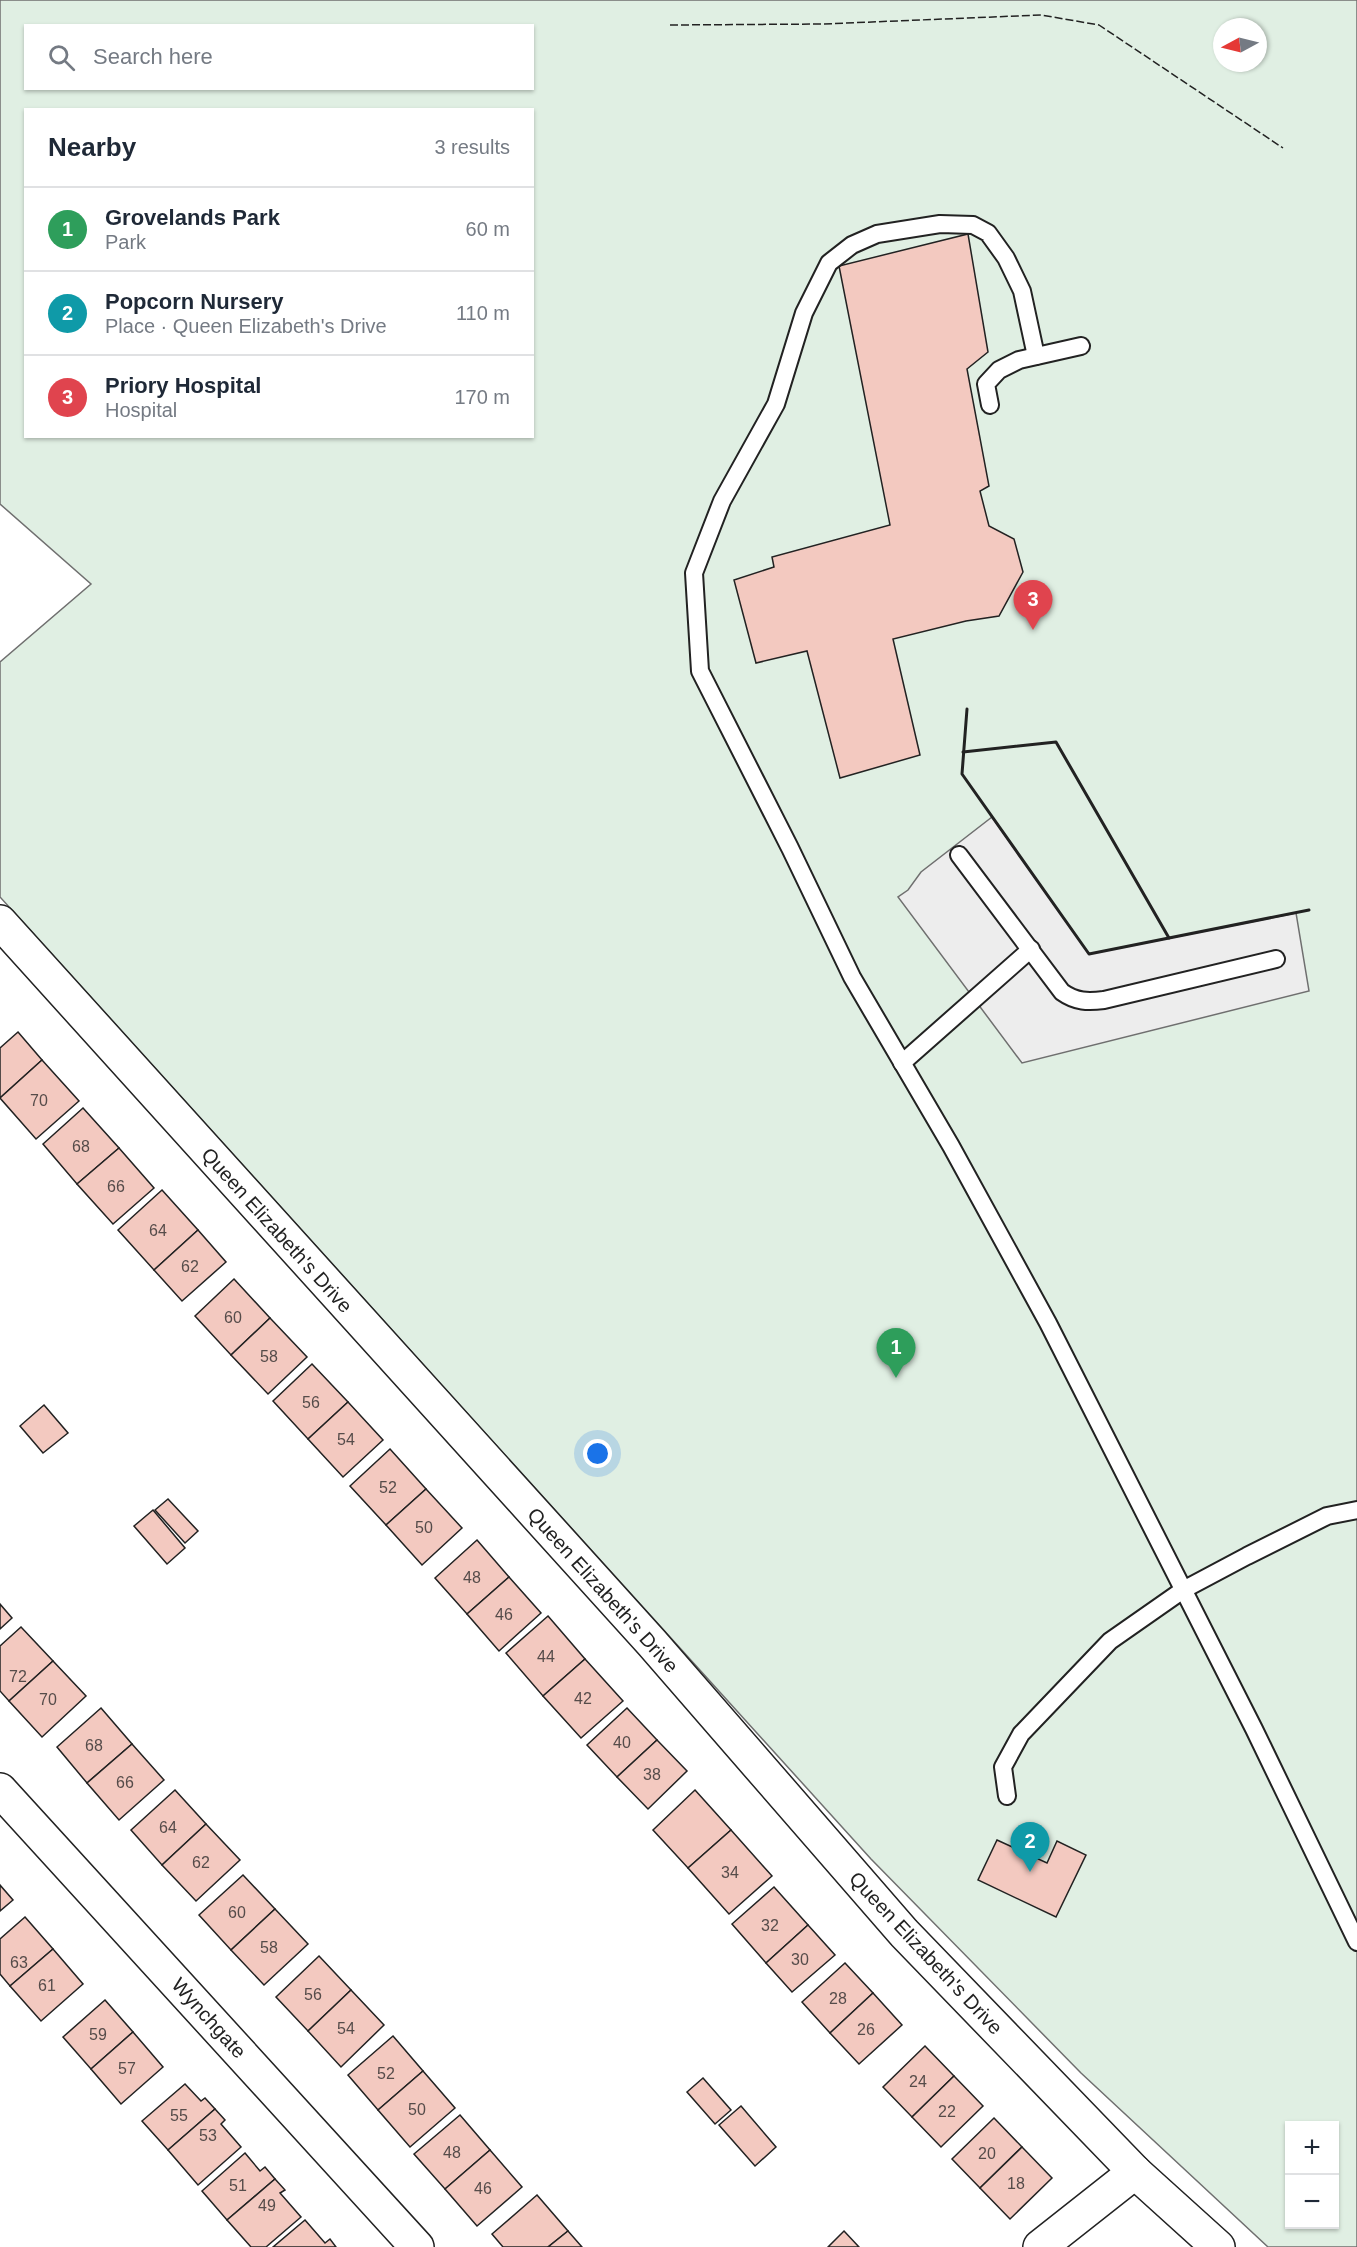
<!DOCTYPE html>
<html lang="en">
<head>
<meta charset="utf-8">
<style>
	:root { --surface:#fff; --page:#f2f2f3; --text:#1f2937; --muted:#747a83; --line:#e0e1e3; --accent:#c62828 }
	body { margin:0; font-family:Arial,sans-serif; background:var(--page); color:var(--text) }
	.controls { position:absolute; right:18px; bottom:18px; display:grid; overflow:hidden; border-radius:0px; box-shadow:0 2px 4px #0004 }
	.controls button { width:54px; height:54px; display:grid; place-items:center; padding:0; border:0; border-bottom:2px solid var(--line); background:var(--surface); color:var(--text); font:30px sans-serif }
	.compass { position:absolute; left:1213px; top:18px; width:54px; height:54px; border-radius:50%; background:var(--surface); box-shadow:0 2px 4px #0004; rotate:263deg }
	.you { position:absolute; left:598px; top:1454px; width:21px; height:21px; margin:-15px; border:4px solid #fff; border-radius:50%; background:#1a73e8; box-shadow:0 0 0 9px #1a73e833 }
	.badge { display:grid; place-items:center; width:39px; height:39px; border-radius:50%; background:var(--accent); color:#fff; font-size:20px; font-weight:700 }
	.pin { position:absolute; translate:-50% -50px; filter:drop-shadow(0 2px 3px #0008) }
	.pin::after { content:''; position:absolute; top:32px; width:21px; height:18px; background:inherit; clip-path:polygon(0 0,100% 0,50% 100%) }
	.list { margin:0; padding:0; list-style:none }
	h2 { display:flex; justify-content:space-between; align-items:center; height:78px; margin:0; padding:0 24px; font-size:26px }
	h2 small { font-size:20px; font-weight:400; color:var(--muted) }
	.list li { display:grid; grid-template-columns:39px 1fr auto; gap:18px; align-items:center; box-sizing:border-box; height:84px; padding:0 24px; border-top:2px solid var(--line) }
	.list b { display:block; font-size:22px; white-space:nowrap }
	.list p { margin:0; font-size:20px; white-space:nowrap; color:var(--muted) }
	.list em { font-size:20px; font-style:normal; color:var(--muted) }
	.icon { flex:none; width:33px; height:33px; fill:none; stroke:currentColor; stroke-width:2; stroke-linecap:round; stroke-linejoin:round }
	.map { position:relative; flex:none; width:1357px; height:2247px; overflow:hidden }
	.search { position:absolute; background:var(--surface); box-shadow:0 2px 4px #0004; left:24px; top:24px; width:510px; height:66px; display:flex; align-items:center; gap:15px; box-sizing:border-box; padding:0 21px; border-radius:0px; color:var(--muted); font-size:22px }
	.panel { position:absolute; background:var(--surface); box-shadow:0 2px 4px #0004; left:24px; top:108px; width:510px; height:330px; border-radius:0px }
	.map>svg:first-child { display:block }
</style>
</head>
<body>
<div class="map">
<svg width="1357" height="2247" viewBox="0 0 1357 2247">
	<rect width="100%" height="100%" fill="#fff"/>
	<path fill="#e0efe3" stroke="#6f6f6f" stroke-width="1.5" fill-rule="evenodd" d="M 0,0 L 1357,0 L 1357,2247 L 1268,2247 L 1081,2073 L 871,1859 L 0,897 L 0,662 L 91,584 L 0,504 ZM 26,26 L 532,26 L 532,88 L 26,88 ZM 1222,27 L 1258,27 L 1258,63 L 1222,63 ZM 26,110 L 532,110 L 532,436 L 26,436 ZM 1290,2126 L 1334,2126 L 1334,2224 L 1290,2224 Z"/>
	<path fill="#ededed" stroke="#6f6f6f" stroke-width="1.5" d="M 992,817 L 1089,954 L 1296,913 L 1309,991 L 1022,1063 L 898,897 L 908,890 L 921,872 Z"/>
	<g fill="#f3c9c0" stroke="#222" stroke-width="1.5">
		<path d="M 968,234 L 988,352 L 967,369 L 989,486 L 980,491 L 989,526 L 1014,539 L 1023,572 L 999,616 L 966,621 L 893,639 L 920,755 L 840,778 L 807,651 L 756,663 L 734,580 L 774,567 L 772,557 L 890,525 L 839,266 Z"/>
		<path d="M 18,1032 L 42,1060 L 0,1098 L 0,1048 Z"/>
		<path d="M 42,1060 L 79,1101 L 36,1139 L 0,1098 Z"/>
		<path d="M 83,1108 L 119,1148 L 77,1184 L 43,1144 Z"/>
		<path d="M 119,1148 L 154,1188 L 113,1224 L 77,1184 Z"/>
		<path d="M 162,1190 L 198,1230 L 154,1270 L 118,1230 Z"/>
		<path d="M 198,1230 L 226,1262 L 182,1301 L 154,1270 Z"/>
		<path d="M 234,1279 L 270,1318 L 231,1355 L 195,1316 Z"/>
		<path d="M 270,1318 L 307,1357 L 268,1394 L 231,1355 Z"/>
		<path d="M 312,1364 L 348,1402 L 308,1439 L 273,1401 Z"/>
		<path d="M 348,1402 L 383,1440 L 343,1477 L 308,1439 Z"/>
		<path d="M 44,1405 L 68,1433 L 43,1453 L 20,1426 Z"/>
		<path d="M 390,1449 L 426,1489 L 386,1525 L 350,1486 Z"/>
		<path d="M 426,1489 L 462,1528 L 422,1565 L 386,1525 Z"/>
		<path d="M 168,1499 L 198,1531 L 185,1543 L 155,1510 Z"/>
		<path d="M 153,1510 L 185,1548 L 167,1564 L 134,1526 Z"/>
		<path d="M 477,1540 L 509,1577 L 467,1614 L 435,1578 Z"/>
		<path d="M 509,1577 L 541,1613 L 499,1651 L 467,1614 Z"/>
		<path d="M 0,1604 L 12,1618 L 0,1629 Z"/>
		<path d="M 548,1616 L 585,1659 L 543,1696 L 506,1653 Z"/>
		<path d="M 21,1627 L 53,1661 L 9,1701 L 0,1691 L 0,1646 Z"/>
		<path d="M 585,1659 L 623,1701 L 581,1738 L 543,1696 Z"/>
		<path d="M 53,1661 L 86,1696 L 42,1737 L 9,1701 Z"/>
		<path d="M 101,1708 L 132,1744 L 87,1783 L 57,1747 Z"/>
		<path d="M 627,1708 L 657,1740 L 617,1777 L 587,1745 Z"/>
		<path d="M 657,1740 L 687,1771 L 648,1809 L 617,1777 Z"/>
		<path d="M 132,1744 L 164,1780 L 119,1820 L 87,1783 Z"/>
		<path d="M 175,1790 L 206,1824 L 162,1865 L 131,1830 Z"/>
		<path d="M 695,1790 L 731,1830 L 688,1868 L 653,1830 Z"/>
		<path d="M 206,1824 L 240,1860 L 196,1901 L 162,1865 Z"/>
		<path d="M 731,1830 L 772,1876 L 729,1914 L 688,1868 Z"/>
		<path d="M 997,1840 L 1047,1863 L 1057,1841 L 1086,1855 L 1056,1917 L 978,1880 Z"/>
		<path d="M 243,1875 L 275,1909 L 231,1950 L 199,1915 Z"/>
		<path d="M 0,1885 L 13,1900 L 0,1911 Z"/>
		<path d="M 774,1887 L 808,1925 L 766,1963 L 732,1924 Z"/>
		<path d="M 275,1909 L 308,1944 L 264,1985 L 231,1950 Z"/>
		<path d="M 25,1917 L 53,1949 L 10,1986 L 0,1974 L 0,1939 Z"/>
		<path d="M 808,1925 L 835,1955 L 792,1992 L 766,1963 Z"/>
		<path d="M 53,1949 L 83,1984 L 41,2021 L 10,1986 Z"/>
		<path d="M 319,1956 L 351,1990 L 308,2031 L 276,1997 Z"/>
		<path d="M 845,1963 L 873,1993 L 830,2033 L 802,2002 Z"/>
		<path d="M 351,1990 L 384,2025 L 341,2067 L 308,2031 Z"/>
		<path d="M 873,1993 L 902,2025 L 859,2064 L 830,2033 Z"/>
		<path d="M 105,2000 L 133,2032 L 91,2069 L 63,2037 Z"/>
		<path d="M 133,2032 L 163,2067 L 121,2104 L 91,2069 Z"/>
		<path d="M 393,2036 L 423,2071 L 378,2110 L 348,2075 Z"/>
		<path d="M 925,2046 L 954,2076 L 912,2117 L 883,2087 Z"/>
		<path d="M 423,2071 L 455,2108 L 410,2147 L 378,2110 Z"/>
		<path d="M 954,2076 L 983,2106 L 941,2147 L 912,2117 Z"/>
		<path d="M 703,2078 L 731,2110 L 715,2124 L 687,2092 Z"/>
		<path d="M 185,2084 L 201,2101 L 205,2098 L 215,2109 L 168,2150 L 142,2121 Z"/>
		<path d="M 741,2106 L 776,2147 L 755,2166 L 719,2125 Z"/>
		<path d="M 215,2109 L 225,2120 L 221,2124 L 241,2147 L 198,2185 L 168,2150 Z"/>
		<path d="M 460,2115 L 490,2150 L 445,2189 L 414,2154 Z"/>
		<path d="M 994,2118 L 1022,2147 L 980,2188 L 952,2159 Z"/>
		<path d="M 1022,2147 L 1052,2178 L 1010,2219 L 980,2188 Z"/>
		<path d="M 490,2150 L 522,2187 L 477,2226 L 445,2189 Z"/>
		<path d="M 245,2153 L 260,2171 L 265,2167 L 275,2179 L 227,2220 L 202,2191 Z"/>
		<path d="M 275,2179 L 285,2190 L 280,2193 L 301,2217 L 266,2247 L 251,2247 L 227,2220 Z"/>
		<path d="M 537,2195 L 568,2231 L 548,2247 L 503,2247 L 492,2234 Z"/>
		<path d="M 305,2220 L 325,2243 L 330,2239 L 336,2247 L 273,2247 Z"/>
		<path d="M 568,2231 L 582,2247 L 548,2247 Z"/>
		<path d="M 844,2231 L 859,2247 L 828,2247 Z"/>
	</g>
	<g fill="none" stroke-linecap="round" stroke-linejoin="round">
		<g stroke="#222" stroke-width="20">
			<g id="service">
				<path d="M 1036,356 L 1022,291 L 1006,258 L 988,233 L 973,225 L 940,224 L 877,234 L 852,245 L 829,263 L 804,313 L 776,404 L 722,501 L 694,573 L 700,671 L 790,848 L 852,977 L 951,1146 L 1048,1323 L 1254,1729 L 1357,1942"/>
				<path d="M 990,405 L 986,384 L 999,370 L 1019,360 L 1081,346"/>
				<path d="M 959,855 L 1062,992 C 1076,1002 1088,1002 1104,1000 L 1276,959"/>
				<path d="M 902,1063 L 1031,949"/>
				<path d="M 1007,1796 L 1003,1767 L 1021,1734 L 1110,1641 L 1183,1590 L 1247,1556 L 1327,1516 L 1357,1510"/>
			</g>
		</g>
		<g stroke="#222" stroke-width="36">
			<g id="minor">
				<path d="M 0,922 L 652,1643 L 904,1933 L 1135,2172 L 1218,2247"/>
				<path d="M 0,1790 L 417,2247"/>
				<path d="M 1040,2247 L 1135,2172"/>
			</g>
		</g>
		<use href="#service" stroke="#fff" stroke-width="16"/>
		<use href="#minor" stroke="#fff" stroke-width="33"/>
		<path stroke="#222" stroke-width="1.5" stroke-dasharray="8 3" stroke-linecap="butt" d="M 670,25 L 823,24 L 1041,15 L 1099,25 L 1283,148"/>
		<g stroke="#222" stroke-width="3">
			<path d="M 967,709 L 962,774 L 1089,954 L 1309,910"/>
			<path d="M 963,752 L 1056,742 L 1169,938"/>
		</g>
	</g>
	<g text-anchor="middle" stroke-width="4.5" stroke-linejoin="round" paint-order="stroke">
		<g font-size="16" fill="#564c4a">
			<text x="39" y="1106">70</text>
			<text x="81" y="1152">68</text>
			<text x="116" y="1192">66</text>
			<text x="158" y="1236">64</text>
			<text x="190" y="1272">62</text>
			<text x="233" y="1323">60</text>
			<text x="269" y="1362">58</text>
			<text x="311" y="1408">56</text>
			<text x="346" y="1445">54</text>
			<text x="388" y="1493">52</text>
			<text x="424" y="1533">50</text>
			<text x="472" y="1583">48</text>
			<text x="504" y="1620">46</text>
			<text x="546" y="1662">44</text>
			<text x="18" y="1682">72</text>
			<text x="583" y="1704">42</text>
			<text x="48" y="1705">70</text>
			<text x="622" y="1748">40</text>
			<text x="94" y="1751">68</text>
			<text x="652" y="1780">38</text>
			<text x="125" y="1788">66</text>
			<text x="168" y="1833">64</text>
			<text x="201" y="1868">62</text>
			<text x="730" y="1878">34</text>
			<text x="237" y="1918">60</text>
			<text x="770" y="1931">32</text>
			<text x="269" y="1953">58</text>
			<text x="800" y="1965">30</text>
			<text x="19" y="1968">63</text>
			<text x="47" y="1991">61</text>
			<text x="313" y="2000">56</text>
			<text x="838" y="2004">28</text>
			<text x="346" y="2034">54</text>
			<text x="866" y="2035">26</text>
			<text x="98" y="2040">59</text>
			<text x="127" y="2074">57</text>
			<text x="386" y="2079">52</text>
			<text x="918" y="2087">24</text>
			<text x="417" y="2115">50</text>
			<text x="947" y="2117">22</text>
			<text x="179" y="2121">55</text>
			<text x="208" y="2141">53</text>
			<text x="452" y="2158">48</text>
			<text x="987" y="2159">20</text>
			<text x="1016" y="2189">18</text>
			<text x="238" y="2191">51</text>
			<text x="483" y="2194">46</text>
			<text x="267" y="2211">49</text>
		</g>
		<g font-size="20" fill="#222" stroke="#fff">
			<text transform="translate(277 1230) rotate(48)" y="7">Queen Elizabeth's Drive</text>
			<text transform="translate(603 1590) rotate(48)" y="7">Queen Elizabeth's Drive</text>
			<text transform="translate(926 1953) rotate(47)" y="7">Queen Elizabeth's Drive</text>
			<text transform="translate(209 2018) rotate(48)" y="7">Wynchgate</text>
		</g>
	</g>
</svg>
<div class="controls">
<button>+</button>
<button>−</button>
</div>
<svg class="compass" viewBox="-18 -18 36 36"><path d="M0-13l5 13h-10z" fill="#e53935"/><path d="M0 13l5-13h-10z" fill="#747a83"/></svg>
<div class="you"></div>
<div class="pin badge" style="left:896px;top:1378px;background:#2e9e5b">1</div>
<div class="pin badge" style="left:1030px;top:1872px;background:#0f9aa8">2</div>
<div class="pin badge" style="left:1033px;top:630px;background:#e0444e">3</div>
<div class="search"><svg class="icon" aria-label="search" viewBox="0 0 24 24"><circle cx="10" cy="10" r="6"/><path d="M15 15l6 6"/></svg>Search here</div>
<section class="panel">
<h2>Nearby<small>3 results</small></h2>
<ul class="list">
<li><span class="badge" style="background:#2e9e5b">1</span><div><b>Grovelands Park</b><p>Park</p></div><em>60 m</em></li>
<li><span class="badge" style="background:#0f9aa8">2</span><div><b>Popcorn Nursery</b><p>Place · Queen Elizabeth's Drive</p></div><em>110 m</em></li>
<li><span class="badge" style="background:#e0444e">3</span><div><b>Priory Hospital</b><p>Hospital</p></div><em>170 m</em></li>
</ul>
</section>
</div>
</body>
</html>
